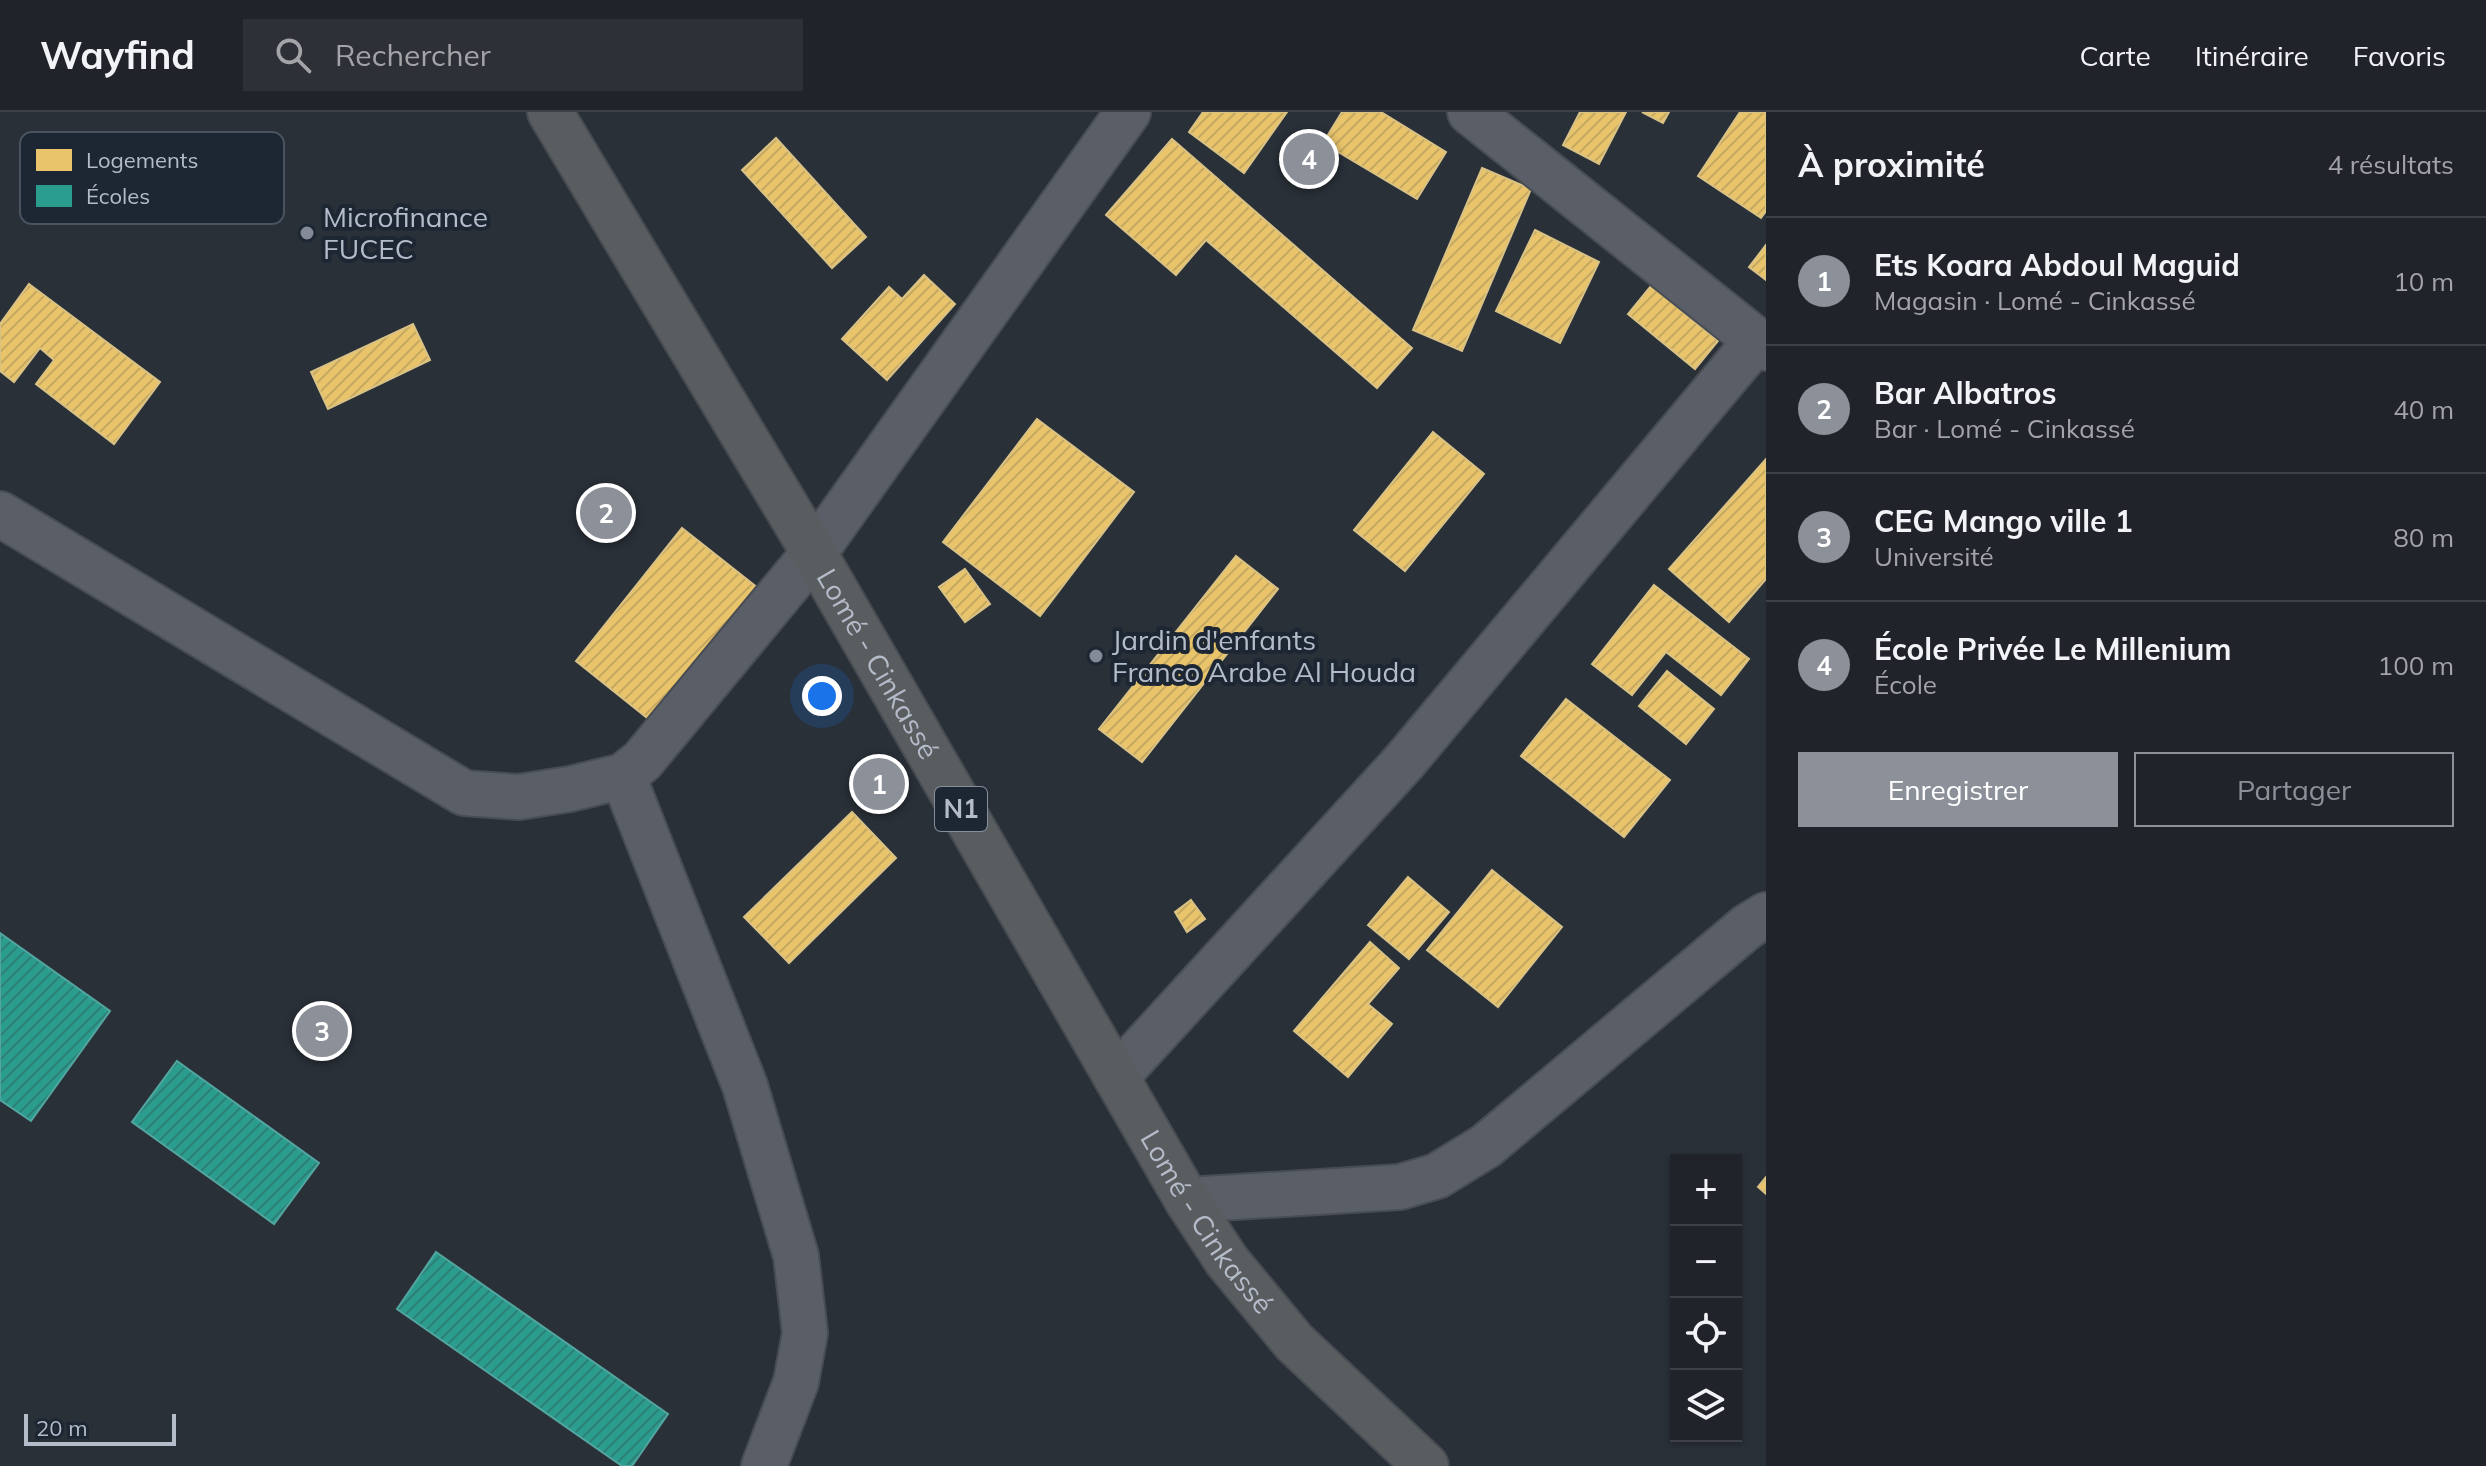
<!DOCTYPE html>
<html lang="fr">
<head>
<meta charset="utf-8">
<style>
	:root { --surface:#20242a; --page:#2d3036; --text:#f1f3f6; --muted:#a2a4a8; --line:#3d4147; --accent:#8c9099 }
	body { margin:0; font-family:Mulish,sans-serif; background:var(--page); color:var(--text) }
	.controls { position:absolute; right:24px; bottom:24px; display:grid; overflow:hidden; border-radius:0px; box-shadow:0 2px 6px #0004 }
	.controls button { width:72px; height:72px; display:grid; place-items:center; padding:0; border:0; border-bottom:2px solid var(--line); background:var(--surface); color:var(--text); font:40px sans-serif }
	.scale { position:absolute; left:24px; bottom:20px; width:152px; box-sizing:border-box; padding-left:8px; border:4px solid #b4bcc9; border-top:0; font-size:22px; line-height:28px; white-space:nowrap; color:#b4bcc9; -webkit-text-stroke:6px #1d2633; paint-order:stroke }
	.you { position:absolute; left:822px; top:584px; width:28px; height:28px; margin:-20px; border:6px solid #fff; border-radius:50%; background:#1a73e8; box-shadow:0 0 0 12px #1a73e833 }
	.badge { display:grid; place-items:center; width:52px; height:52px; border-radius:50%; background:var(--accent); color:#fff; font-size:26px; font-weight:700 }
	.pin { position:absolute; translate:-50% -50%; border:4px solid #fff; box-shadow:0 2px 8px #0006 }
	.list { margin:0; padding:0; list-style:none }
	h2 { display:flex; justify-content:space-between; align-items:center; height:104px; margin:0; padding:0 32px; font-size:34px }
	h2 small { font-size:26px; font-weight:400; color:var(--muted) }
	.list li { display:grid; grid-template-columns:52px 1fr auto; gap:24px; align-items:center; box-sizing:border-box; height:128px; padding:0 32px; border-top:2px solid var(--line) }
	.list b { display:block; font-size:30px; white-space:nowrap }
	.list p { margin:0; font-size:26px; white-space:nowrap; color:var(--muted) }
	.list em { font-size:26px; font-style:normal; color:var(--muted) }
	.actions { display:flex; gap:16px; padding:24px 32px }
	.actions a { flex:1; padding:18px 0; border:2px solid var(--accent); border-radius:0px; text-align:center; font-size:28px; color:var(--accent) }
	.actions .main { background:var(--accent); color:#fff }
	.icon { flex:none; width:44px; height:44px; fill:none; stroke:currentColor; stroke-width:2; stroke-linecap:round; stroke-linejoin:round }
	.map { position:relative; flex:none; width:1766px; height:1354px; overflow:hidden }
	header { display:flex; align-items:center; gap:48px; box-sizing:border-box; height:112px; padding:0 40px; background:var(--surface); border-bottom:2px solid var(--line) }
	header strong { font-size:38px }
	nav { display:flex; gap:44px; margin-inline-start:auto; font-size:28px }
	.search { width:560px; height:72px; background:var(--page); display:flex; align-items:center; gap:20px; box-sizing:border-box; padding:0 28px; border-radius:0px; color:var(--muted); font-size:30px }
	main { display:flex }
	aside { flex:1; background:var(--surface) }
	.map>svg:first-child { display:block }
</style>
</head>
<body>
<header>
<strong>Wayfind</strong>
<div class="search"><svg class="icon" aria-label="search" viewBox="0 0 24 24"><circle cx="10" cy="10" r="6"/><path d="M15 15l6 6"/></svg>Rechercher</div>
<nav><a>Carte</a><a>Itinéraire</a><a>Favoris</a></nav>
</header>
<main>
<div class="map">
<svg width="1766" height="1354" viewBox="0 0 1766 1354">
	<defs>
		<pattern id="homes-hatch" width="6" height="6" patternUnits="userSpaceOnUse" patternTransform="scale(2)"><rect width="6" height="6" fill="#e9c46a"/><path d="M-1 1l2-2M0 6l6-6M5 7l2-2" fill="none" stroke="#c5a861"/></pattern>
		<pattern id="schools-hatch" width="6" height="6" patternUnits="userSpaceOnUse" patternTransform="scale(2)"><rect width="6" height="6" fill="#2a9d8f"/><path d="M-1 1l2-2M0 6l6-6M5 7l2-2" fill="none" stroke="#2e7f76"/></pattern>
	</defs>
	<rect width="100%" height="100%" fill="#2a3038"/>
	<g fill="url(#homes-hatch)" stroke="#d9c286" stroke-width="2">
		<path d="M 1203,0 L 1287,0 L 1244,61 L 1189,20 Z"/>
		<path d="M 1342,0 L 1381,0 L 1446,40 L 1417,87 L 1323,31 Z"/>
		<path d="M 1580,0 L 1626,0 L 1599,52 L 1563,33 Z"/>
		<path d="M 1642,0 L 1669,0 L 1663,11 Z"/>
		<path d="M 1740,0 L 1766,0 L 1766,99 L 1761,106 L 1698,64 Z"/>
		<path d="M 776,26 L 866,125 L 832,156 L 742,58 Z"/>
		<path d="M 1172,27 L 1412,236 L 1377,276 L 1206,128 L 1176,163 L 1106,103 Z"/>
		<path d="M 1482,56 L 1531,77 L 1462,239 L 1413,218 Z"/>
		<path d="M 1535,118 L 1599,150 L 1560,231 L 1496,199 Z"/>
		<path d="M 1766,133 L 1766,168 L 1749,155 Z"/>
		<path d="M 924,163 L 955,192 L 887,268 L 842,227 L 889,175 L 902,187 Z"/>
		<path d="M 29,172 L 160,270 L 114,332 L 36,272 L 54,248 L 40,236 L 14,270 L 0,259 L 0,212 Z"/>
		<path d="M 1651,174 L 1718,229 L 1695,257 L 1628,202 Z"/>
		<path d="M 413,212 L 430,248 L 328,297 L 311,260 Z"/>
		<path d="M 1037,307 L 1134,380 L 1040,504 L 943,430 Z"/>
		<path d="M 1433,320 L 1484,362 L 1405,459 L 1354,418 Z"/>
		<path d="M 1766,347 L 1766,467 L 1729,510 L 1669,457 Z"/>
		<path d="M 682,416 L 763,480 L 656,613 L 576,549 Z"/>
		<path d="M 1236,444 L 1278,477 L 1142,650 L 1099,617 Z"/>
		<path d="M 965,457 L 990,492 L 965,510 L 939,475 Z"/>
		<path d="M 1654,473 L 1749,547 L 1721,583 L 1666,540 L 1632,583 L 1592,552 Z"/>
		<path d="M 1667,559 L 1714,597 L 1686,632 L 1639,594 Z"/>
		<path d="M 1566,587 L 1670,668 L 1624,725 L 1521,644 Z"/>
		<path d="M 852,700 L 896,746 L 789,851 L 744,805 Z"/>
		<path d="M 1492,758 L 1562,815 L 1498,895 L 1427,838 Z"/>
		<path d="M 1408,765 L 1449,800 L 1409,847 L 1368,813 Z"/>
		<path d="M 1191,788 L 1205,807 L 1187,820 L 1175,800 Z"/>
		<path d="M 1370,830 L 1399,856 L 1368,892 L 1392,912 L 1348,965 L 1294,919 Z"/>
		<path d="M 1766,1065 L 1766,1082 L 1758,1075 Z"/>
	</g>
	<g fill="url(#schools-hatch)" stroke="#53a6a0" stroke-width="2">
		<path d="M 0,821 L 110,899 L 31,1009 L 0,988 Z"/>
		<path d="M 177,949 L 319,1051 L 274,1112 L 132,1010 Z"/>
		<path d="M 436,1140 L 668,1302 L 632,1354 L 622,1354 L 397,1197 Z"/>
	</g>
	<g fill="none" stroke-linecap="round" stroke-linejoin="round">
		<g stroke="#484c53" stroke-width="48">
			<g id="minor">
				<path d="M 1470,0 L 1766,236"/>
				<path d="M 0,402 L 464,681 L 519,685 L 570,677 L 623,664 L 642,649 L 814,441 L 1128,0"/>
				<path d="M 623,664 L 745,974 L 796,1144 L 805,1221 L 796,1270 L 764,1354"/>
				<path d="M 1116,965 L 1404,650 L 1757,228"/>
				<path d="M 1187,1088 L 1400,1075 L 1437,1064 L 1486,1034 L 1748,814 L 1766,803"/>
			</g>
		</g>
		<g stroke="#474c53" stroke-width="48">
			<g id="highway">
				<path id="s1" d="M 550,0 L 814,441 L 1187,1088 L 1227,1149 L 1294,1230 L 1426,1354"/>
			</g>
		</g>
		<use href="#minor" stroke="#5a5e66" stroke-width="44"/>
		<use href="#highway" stroke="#5a5d60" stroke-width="44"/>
	</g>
	<g fill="#848b96" stroke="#1d2633" stroke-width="3">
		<circle cx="307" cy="121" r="8"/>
		<circle cx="1096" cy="544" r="8"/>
	</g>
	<g text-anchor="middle" stroke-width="8" stroke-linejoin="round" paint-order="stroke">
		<rect fill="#1d2633" stroke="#878f9c" stroke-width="2" x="935" y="675" width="52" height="44" rx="6"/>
		<g font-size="26" font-weight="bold" fill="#b4bcc9">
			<text x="961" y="706">N1</text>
		</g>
		<g font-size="28" fill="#b4bcc9" stroke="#1d2633" text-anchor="start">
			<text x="323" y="115">Microfinance<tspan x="323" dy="32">FUCEC</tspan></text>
			<text x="1112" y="538">Jardin d'enfants<tspan x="1112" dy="32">Franco Arabe Al Houda</tspan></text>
		</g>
		<g font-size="28" fill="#b4bcc9" stroke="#1d2633">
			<text dy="10" stroke="none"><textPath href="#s1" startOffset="642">Lomé - Cinkassé</textPath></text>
			<text dy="10" stroke="none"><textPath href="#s1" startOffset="1290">Lomé - Cinkassé</textPath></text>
		</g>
	</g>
	<rect x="20" y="20" width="264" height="92" rx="12" fill="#1d2633" stroke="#4a5360" stroke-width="2"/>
	<rect x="36" y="37" width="36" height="22" fill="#e9c46a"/>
	<rect x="36" y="73" width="36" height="22" fill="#2a9d8f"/>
	<g font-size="22" fill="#b4bcc9">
		<text x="86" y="56">Logements</text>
		<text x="86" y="92">Écoles</text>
	</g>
</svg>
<div class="controls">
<button>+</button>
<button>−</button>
<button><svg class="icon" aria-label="locate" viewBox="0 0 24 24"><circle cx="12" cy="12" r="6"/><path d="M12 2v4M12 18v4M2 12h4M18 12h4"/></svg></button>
<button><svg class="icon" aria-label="layers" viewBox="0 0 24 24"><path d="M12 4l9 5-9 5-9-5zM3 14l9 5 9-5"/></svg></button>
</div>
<div class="scale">20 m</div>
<div class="you"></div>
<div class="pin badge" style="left:879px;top:672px">1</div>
<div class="pin badge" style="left:606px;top:401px">2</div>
<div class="pin badge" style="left:322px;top:919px">3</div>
<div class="pin badge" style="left:1309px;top:47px">4</div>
</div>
<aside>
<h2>À proximité<small>4 résultats</small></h2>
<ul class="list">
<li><span class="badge">1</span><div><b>Ets Koara Abdoul Maguid</b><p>Magasin · Lomé - Cinkassé</p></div><em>10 m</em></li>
<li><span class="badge">2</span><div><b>Bar Albatros</b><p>Bar · Lomé - Cinkassé</p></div><em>40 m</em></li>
<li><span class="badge">3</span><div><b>CEG Mango ville 1</b><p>Université</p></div><em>80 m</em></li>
<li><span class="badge">4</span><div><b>École Privée Le Millenium</b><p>École</p></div><em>100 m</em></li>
</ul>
<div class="actions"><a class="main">Enregistrer</a><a>Partager</a></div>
</aside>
</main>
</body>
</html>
